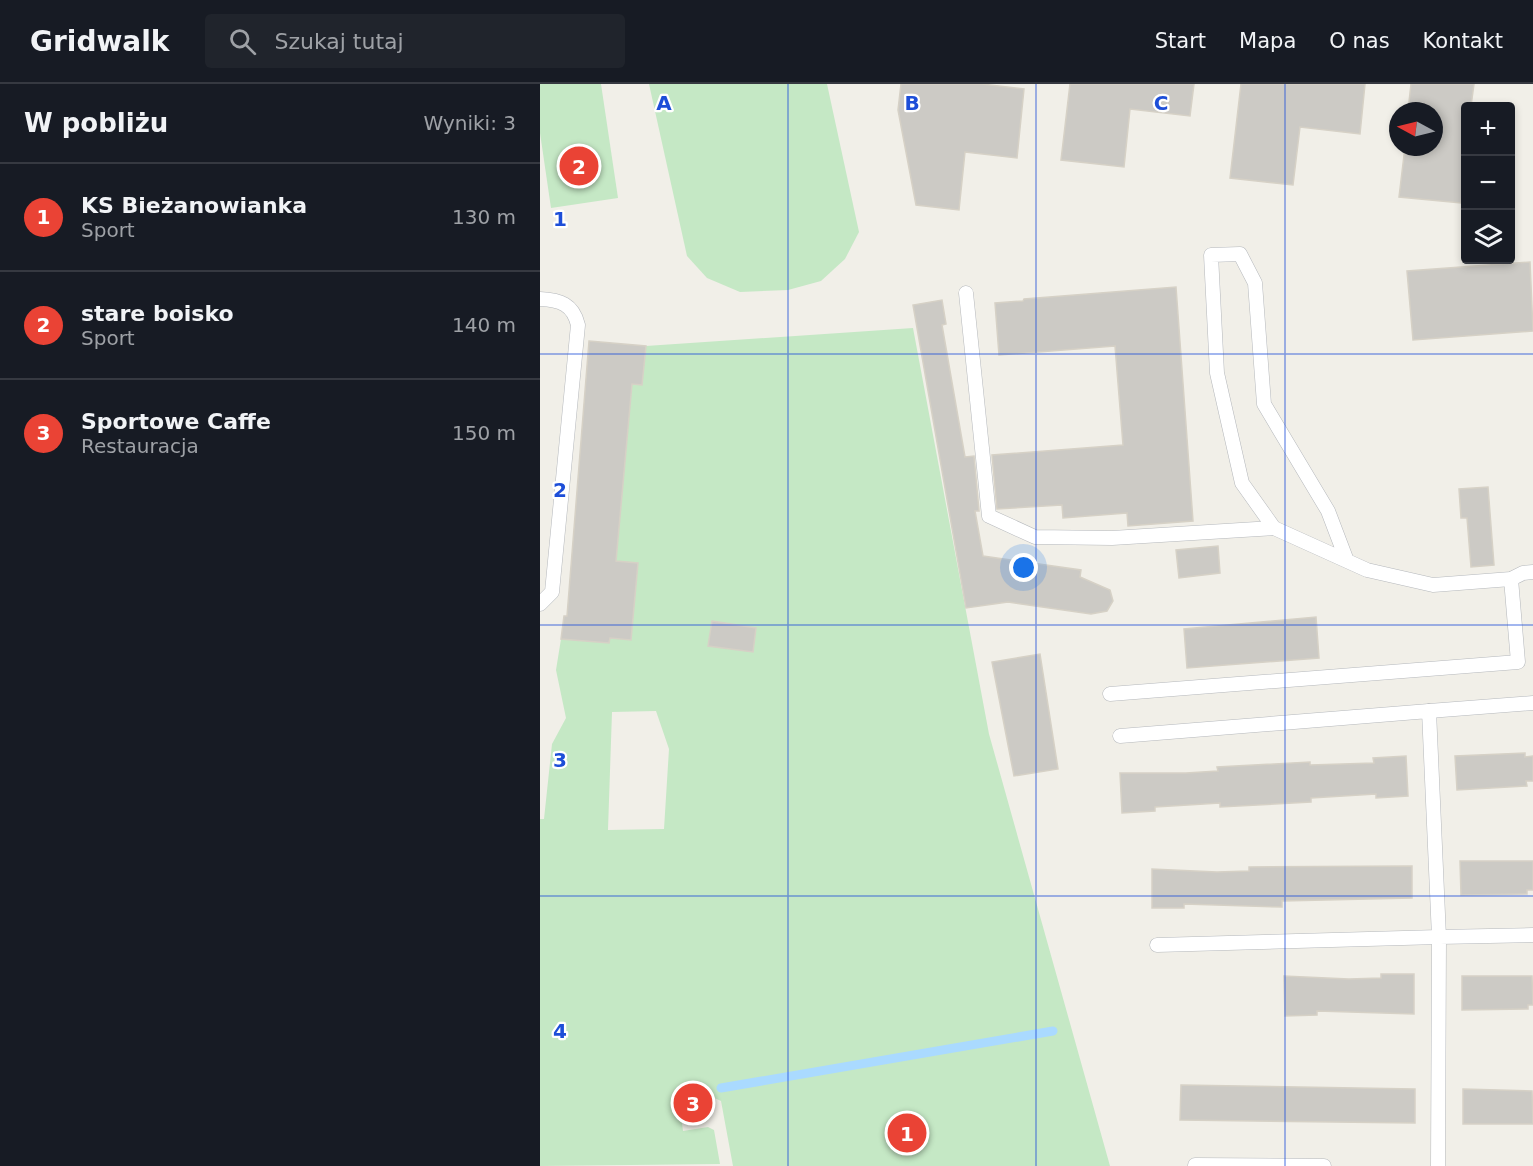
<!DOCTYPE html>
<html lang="pl">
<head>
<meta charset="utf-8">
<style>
	:root { --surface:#171b24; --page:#20242c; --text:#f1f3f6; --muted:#9ea1a6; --line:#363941; --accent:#ea4335 }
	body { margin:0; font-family:"DejaVu Sans",sans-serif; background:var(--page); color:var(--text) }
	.controls { position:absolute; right:18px; top:18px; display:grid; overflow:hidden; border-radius:6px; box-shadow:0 3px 9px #0003 }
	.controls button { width:54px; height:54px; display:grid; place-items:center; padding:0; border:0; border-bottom:2px solid var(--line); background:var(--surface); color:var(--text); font:30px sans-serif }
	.compass { position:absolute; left:849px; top:18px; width:54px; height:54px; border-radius:50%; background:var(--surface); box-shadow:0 3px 9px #0003; rotate:277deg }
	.you { position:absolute; left:484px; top:484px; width:21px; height:21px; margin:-15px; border:4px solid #fff; border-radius:50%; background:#1a73e8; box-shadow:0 0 0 9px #1a73e833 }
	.badge { display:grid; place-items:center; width:39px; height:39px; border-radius:50%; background:var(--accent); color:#fff; font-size:20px; font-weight:700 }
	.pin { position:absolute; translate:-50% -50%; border:3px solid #fff; box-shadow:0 2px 6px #0006 }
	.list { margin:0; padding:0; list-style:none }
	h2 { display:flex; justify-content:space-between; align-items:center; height:78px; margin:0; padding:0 24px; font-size:26px }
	h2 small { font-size:20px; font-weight:400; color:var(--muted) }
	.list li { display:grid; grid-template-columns:39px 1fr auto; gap:18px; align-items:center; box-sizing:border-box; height:108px; padding:0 24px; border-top:2px solid var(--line) }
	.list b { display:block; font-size:22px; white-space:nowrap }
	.list p { margin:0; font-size:20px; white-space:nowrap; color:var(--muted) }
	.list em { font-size:20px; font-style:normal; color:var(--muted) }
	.icon { flex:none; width:33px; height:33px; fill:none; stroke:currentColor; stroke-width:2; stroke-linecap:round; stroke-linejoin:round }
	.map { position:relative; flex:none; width:993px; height:1082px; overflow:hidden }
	header { display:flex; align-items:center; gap:36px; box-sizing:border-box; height:84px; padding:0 30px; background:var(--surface); border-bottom:2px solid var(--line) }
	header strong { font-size:28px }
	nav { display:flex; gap:33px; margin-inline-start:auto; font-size:21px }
	.search { width:420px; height:54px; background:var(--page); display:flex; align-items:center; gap:15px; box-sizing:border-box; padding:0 21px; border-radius:6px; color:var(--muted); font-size:22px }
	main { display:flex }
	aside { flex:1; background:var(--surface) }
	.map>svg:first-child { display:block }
</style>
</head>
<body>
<header>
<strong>Gridwalk</strong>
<div class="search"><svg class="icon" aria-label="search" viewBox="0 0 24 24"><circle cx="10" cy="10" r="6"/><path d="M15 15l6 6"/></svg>Szukaj tutaj</div>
<nav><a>Start</a><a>Mapa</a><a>O nas</a><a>Kontakt</a></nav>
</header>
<main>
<aside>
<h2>W pobliżu<small>Wyniki: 3</small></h2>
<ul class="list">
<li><span class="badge">1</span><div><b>KS Bieżanowianka</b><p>Sport</p></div><em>130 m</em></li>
<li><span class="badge">2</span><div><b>stare boisko</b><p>Sport</p></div><em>140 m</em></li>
<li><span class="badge">3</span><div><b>Sportowe Caffe</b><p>Restauracja</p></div><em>150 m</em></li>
</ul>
</aside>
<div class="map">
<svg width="993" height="1082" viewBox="0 0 993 1082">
	<rect width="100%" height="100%" fill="#f1efe8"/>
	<g fill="#c5e8c5" fill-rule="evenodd">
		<path d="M 0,0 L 61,0 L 78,114 L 11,124 L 0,49 Z"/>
		<path d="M 109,0 L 287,0 L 319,148 L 305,175 L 281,197 L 248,206 L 200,208 L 167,194 L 147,172 Z"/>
		<path d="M 373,244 L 449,650 L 570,1082 L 193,1082 L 181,1017 L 170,1012 L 139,1017 L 143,1047 L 168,1043 L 174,1046 L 180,1080 L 0,1082 L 0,735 L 4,735 L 12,660 L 26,634 L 16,586 L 21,555 L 68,559 L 70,554 L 91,555 L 98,479 L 76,477 L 92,300 L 102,301 L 106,262 ZM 116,627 L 129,665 L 124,745 L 68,746 L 72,628 Z"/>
	</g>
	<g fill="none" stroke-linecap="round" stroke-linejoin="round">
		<path stroke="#aadaff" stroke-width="9" d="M 181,1004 L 513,947"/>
	</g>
	<g fill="#cccac5" stroke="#d6d1c6" stroke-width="1.5">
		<path d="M 361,0 L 442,0 L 484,5 L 477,74 L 425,68 L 419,126 L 376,121 L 358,26 Z"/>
		<path d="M 530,0 L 654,0 L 650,32 L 590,25 L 584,83 L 521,76 Z"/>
		<path d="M 701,0 L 825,0 L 820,50 L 760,43 L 753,101 L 690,94 Z"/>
		<path d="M 871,0 L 934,0 L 931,22 L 926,22 L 926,77 L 921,119 L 859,113 L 865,63 L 894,63 L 894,27 L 868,27 Z"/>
		<path d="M 990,178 L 993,247 L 873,256 L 867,187 Z"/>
		<path d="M 636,203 L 653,437 L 588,442 L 587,429 L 523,434 L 522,421 L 457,425 L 452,371 L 583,361 L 575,262 L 459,271 L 455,219 L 483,217 L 484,215 Z"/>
		<path d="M 402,216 L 406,240 L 402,241 L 425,373 L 434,372 L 439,427 L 435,427 L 443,472 L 541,486 L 540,493 L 570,506 L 573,517 L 567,527 L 551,530 L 468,518 L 426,524 L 373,221 Z"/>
		<path d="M 49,257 L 106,262 L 102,301 L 92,300 L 76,477 L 98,479 L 91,556 L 70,554 L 69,559 L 21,555 L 24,532 L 27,532 Z"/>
		<path d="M 948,403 L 954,481 L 931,483 L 927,434 L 921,434 L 919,405 Z"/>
		<path d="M 678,462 L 680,489 L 639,494 L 636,466 Z"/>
		<path d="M 776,533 L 779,574 L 647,584 L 644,545 Z"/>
		<path d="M 172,537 L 216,544 L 213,568 L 168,562 Z"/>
		<path d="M 500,570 L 518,685 L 474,692 L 452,578 Z"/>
		<path d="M 985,669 L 985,673 L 993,672 L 993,697 L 986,697 L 987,702 L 917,706 L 915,672 Z"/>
		<path d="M 866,672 L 868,712 L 836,714 L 836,710 L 771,714 L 771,718 L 680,723 L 680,719 L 648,721 L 615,723 L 615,727 L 582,729 L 580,689 L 646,689 L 678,687 L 677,683 L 770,678 L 770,681 L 834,679 L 833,674 Z"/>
		<path d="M 920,777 L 993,777 L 993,806 L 987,806 L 987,810 L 921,811 Z"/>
		<path d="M 872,782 L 872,814 L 742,817 L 742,823 L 644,820 L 644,824 L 612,824 L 612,785 L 677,788 L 709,787 L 709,783 Z"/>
		<path d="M 841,890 L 874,890 L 874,930 L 777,927 L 777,931 L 745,932 L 744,892 L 809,895 L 841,894 Z"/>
		<path d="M 922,892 L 992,892 L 993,921 L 988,921 L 988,925 L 922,926 Z"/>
		<path d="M 641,1001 L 875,1005 L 875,1039 L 640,1036 Z"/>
		<path d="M 923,1005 L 992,1007 L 993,1040 L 923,1040 Z"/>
	</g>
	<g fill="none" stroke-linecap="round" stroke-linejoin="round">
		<g stroke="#b5b8bc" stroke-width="15">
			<g id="lane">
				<path d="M 426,209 L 449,432 L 495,453 L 572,454 L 734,444"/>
				<path d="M 0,215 C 20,216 33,220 38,241 L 12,508 L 0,520"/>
				<path d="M 807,477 L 788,427 L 724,320 L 715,199 L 700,170 L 671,171 L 677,289 L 702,399 L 734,444 L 827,486 L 893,501 L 971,495 L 983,489 L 993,488"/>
				<path d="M 570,610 L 978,578 L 971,495"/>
				<path d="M 889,627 L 993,619"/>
				<path d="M 580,652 L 889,627 L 899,853 L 617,861"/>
				<path d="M 655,1081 L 784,1082"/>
				<path d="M 898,1082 L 899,853 L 993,851"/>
			</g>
		</g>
		<use href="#lane" stroke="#fff" stroke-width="14"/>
	</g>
	<path fill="none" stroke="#1d4ed8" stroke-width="1.5" stroke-opacity="0.55" d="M 248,0 L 248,1082M 496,0 L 496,1082M 745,0 L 745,1082M 0,270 L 993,270M 0,541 L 993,541M 0,812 L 993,812"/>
	<g font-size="20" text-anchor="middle" font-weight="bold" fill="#1d4ed8" stroke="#fff" stroke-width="4.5" stroke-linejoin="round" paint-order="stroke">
		<text x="124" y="26">A</text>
		<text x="372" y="26">B</text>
		<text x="621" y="26">C</text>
		<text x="20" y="142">1</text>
		<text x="20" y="413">2</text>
		<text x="20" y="683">3</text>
		<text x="20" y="954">4</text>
	</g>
</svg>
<div class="controls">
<button>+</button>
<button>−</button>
<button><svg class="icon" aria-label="layers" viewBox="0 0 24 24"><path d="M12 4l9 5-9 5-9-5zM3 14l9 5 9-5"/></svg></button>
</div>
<svg class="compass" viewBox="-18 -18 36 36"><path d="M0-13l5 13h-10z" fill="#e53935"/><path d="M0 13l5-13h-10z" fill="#9ea1a6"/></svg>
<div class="you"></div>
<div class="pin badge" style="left:367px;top:1049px">1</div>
<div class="pin badge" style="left:39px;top:82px">2</div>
<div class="pin badge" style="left:153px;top:1019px">3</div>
</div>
</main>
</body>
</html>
